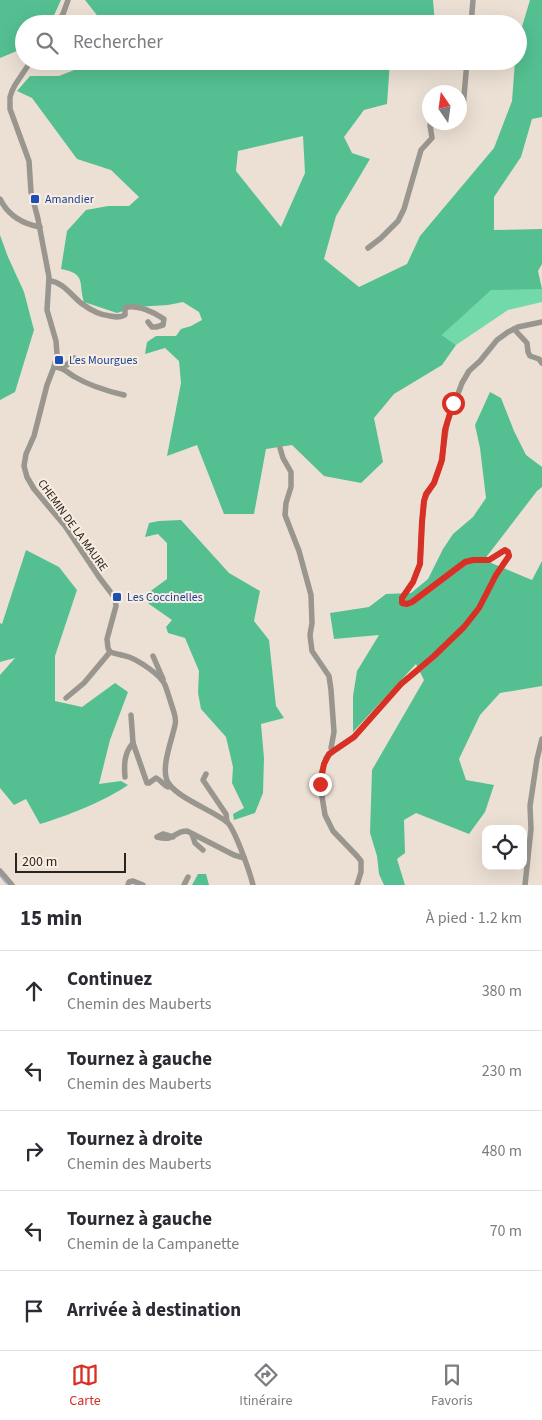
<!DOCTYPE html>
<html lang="fr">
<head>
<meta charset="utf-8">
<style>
	:root { --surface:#fff; --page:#f2f2f3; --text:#2b2b33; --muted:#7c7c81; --line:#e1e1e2; --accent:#d93025 }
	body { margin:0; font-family:"Source Sans 3",sans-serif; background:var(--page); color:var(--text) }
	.controls { position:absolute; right:15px; bottom:15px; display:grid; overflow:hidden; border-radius:10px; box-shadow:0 5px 20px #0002 }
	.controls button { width:45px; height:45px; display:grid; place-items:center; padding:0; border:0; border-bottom:1px solid var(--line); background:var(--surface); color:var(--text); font:25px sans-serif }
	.compass { position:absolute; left:422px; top:85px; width:45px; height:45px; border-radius:50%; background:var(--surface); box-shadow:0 5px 20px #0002; rotate:347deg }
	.scale { position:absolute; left:15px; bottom:12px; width:111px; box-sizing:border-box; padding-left:5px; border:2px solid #282420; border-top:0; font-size:14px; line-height:18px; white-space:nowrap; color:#282420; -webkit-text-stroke:4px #f9ede1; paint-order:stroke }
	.stop { position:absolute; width:15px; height:15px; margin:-11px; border:4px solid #d93025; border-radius:50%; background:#fff }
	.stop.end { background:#d93025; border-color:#fff; box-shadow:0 1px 5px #0008 }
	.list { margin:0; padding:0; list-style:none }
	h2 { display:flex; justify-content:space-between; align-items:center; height:65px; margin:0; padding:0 20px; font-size:21px }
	h2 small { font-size:16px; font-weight:400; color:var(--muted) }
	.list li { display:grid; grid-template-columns:32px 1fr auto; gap:15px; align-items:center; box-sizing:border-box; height:80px; padding:0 20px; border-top:1px solid var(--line) }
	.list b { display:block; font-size:19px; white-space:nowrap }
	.list p { margin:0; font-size:16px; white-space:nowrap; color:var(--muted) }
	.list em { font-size:16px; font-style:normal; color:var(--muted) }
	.icon { flex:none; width:28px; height:28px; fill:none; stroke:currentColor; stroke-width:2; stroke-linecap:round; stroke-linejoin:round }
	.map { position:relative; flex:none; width:542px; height:885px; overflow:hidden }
	.search { position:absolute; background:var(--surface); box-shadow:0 5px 20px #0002; left:15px; right:15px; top:15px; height:55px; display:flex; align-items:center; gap:12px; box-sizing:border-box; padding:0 18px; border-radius:28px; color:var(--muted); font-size:19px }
	.sheet { height:465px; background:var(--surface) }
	nav { display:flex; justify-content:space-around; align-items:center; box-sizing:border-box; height:70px; border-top:1px solid var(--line); background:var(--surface); font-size:14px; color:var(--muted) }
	nav a { display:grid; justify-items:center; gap:2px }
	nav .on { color:var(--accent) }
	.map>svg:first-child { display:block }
</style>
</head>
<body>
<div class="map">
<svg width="542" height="885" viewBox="0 0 542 885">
	<rect width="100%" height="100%" fill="#ece0d4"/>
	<path fill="#72daaa" d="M 491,289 L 542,289 L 542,302 L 508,310 L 456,345 L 442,335 Z"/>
	<g fill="#54c091" fill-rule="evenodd">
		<path d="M 0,0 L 61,0 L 50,24 L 24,24 L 24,48 L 0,58 Z"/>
		<path d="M 85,0 L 433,0 L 435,24 L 100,24 L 100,19 Z"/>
		<path d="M 530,0 L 542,0 L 542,117 L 532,119 L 521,157 L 494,197 L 494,230 L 542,229 L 542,264 L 538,271 L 542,289 L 491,290 L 442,335 L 456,345 L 442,365 L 394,394 L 374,418 L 383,462 L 361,483 L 324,476 L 292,445 L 266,449 L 254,514 L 224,514 L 197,445 L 167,456 L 181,383 L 179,361 L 165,348 L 145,354 L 147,342 L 156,336 L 176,336 L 181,329 L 191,326 L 202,320 L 199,312 L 183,302 L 168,305 L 136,307 L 117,313 L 84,302 C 78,283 87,274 61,269 L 67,231 L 86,210 L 108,206 L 129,206 L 139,197 L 111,170 L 77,159 L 32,98 L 17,91 L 30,76 L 59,76 L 97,61 L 390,61 L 387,104 L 364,110 L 344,137 L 352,153 L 370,159 L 336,216 L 324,259 L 359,287 L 407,264 L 420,236 L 494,148 L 512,101 L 515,61 L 518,61 L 518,40 ZM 303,136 L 305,173 L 281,227 L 236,171 L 238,151 Z"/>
		<path d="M 0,235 L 8,257 L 24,292 L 34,330 L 15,392 L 0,400 Z"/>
		<path d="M 490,392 L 501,398 L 514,431 L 526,455 L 542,467 L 542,487 L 537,491 L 484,560 L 532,580 L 542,561 L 542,686 L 500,693 L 480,715 L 459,759 L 466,780 L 494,785 L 485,812 L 469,834 L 416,813 L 404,820 L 405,853 L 397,859 L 405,885 L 384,885 L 379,874 L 377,856 L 370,833 L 372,770 L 424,680 L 416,664 L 353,732 L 353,696 L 357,671 L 379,635 L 334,639 L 330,613 L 369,607 L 386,594 L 411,593 L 428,579 L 443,549 L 453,534 L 473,517 L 486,498 L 480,448 L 475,425 Z"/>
		<path d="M 181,520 L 229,573 L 260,591 L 254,621 L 269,640 L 276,706 L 284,718 L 261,724 L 264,758 L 263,793 L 255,813 L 234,820 L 233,814 L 244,808 L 232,783 L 233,767 L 226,737 L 201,709 L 198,693 L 199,671 L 185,638 L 168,633 L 166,627 L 172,620 L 149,604 L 145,598 L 152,590 L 167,579 L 167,543 L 158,534 L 145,537 L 149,523 L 159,521 Z"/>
		<path d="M 26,550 L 59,567 L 77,590 L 55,656 L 55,701 L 82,707 L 115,683 L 128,692 L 110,740 L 99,784 L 121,781 L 128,785 C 105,801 67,816 40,824 L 26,799 L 14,805 L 0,788 L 0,675 L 15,658 L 0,662 L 0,623 L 2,624 Z"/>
		<path d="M 198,874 L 206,874 L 209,885 L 192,885 Z"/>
	</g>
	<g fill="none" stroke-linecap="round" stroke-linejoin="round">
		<path stroke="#7babf7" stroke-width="1" d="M 0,876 L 7,885"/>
		<g stroke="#999690" stroke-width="5.5">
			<path d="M 57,24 L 63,14 L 68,0"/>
			<path d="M 471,24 L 473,0"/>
			<path d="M 31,61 L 15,85 L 12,91 L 10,97 L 10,109 L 29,161 L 31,192 L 38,219 L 49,277 L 47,310 L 56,341 L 57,354 L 54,367 L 47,385 L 34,436 L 26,454 L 24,466 L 27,477 L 34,489 L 65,526 L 99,577 L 115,598 L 116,606 L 107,639 L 108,648 L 110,652 C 116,654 123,655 129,657 C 139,661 160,674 165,685 C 167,690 169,697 171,703 C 173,710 177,718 175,725 C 172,740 159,771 169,784 C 180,799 212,810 227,822 C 235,829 250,873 253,885"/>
			<path d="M 445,92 L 447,91 L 449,92"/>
			<path d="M 460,111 L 463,108 L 467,61"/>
			<path d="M 0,199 C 8,215 23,224 40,227"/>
			<path d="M 368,248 L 381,238 L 398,221 L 404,209 L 421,150 L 432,138 L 430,125 L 431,122"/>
			<path d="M 49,281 C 62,281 72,296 81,303 C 89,309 99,315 110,316 C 115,317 120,318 125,315 L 125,309 L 127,307 C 138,305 154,312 164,319 L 163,325 L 156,327 L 152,327 L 148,322"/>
			<path d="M 514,329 L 527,343 L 528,352 L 530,356 L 539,359 L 542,363"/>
			<path d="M 60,364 L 67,365 L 74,358"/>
			<path d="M 54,367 C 64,367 67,373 75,377 C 90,386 107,391 124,395"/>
			<path d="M 280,448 L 283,458 L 291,472 L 291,487 L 286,503 L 285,515 L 299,551 L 311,595 L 312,623 L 310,635 L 312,651 L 329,676 L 331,690 L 334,732 L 331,748 L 333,751"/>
			<path d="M 153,656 L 163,679"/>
			<path d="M 66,698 L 84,683 L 110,652"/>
			<path d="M 131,715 L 133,743 L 147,783 L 149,783 L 156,778 C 161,780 163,785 168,787 L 169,785"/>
			<path d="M 206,774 L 203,780 L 226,814 L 227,822"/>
			<path d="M 125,777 C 124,765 124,753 133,743"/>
			<path d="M 192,834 L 195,843 L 203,850"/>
			<path d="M 173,837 L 163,834 L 157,837 C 176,842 173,831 187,831 L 234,855 L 244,858"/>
			<path d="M 0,871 L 12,885"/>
			<path d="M 128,885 L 129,882 L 133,881 L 143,885"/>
			<path d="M 184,885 L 188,877"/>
			<path d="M 357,885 L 361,872 L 361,861 L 357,856 L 333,831 L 325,815 L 320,784 L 322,771 L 326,758 L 333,751 L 354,737 L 401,684 L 434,657 L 464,627 L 479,608 L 496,575 L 509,556 L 508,552 L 505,550 L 489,560 L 473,560 L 465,563 L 412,603 L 405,604 L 402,603 L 402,598 L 413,582 L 420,564 L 422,522 L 424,501 L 427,494 L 434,483 L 441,463 L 447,423 L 462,383 L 469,371 L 480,361 L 497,340 L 508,332 L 518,327 L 542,322"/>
			<path d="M 525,885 L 531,829 L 530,806 L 537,759 L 542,739"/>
		</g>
	</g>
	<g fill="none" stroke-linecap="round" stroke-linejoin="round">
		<path stroke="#d93025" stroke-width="6" d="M 320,784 L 324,764 L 329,754 L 354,737 L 401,684 L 434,656 L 464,627 L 479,608 L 496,575 L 509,556 L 508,552 L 505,550 L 489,560 L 473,560 L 465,562 L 412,602 L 407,604 L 402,603 L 402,598 L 413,582 L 420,564 L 422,522 L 424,501 L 426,494 L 434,483 L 442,460 L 445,430 L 453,403"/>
	</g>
	<g fill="#1a4fb4" stroke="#f9ede1" stroke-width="2">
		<rect x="30" y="194" width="10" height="10" rx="2.5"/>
		<rect x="54" y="355" width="10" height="10" rx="2.5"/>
		<rect x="112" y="592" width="10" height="10" rx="2.5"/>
	</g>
	<g text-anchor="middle" stroke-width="4" stroke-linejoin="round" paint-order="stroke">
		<g font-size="12" fill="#164399" stroke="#f9ede1" text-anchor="start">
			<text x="45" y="203">Amandier</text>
			<text x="69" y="364">Les Mourgues</text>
			<text x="127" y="601">Les Coccinelles</text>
		</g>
		<g font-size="12" fill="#282420" stroke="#f9ede1">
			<text transform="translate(73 525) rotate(54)" y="4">CHEMIN DE LA MAURE</text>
		</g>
	</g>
</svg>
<div class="controls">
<button><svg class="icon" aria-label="locate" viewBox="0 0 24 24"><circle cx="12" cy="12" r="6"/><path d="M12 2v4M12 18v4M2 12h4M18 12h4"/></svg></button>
</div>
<svg class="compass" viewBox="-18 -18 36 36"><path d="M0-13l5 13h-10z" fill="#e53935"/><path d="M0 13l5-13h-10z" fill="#7c7c81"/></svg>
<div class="scale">200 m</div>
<div class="stop" style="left:453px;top:403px"></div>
<div class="stop end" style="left:320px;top:784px"></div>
<div class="search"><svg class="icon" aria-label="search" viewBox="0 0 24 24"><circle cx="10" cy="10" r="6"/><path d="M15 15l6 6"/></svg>Rechercher</div>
</div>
<section class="sheet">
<h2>15 min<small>À pied · 1.2 km</small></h2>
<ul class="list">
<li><svg class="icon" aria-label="ahead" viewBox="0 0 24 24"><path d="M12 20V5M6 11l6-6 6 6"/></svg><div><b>Continuez</b><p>Chemin des Mauberts</p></div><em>380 m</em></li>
<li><svg class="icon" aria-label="left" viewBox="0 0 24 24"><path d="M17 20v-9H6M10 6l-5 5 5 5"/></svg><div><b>Tournez à gauche</b><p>Chemin des Mauberts</p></div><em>230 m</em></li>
<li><svg class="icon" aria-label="right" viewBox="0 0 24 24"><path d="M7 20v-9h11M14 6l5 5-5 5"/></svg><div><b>Tournez à droite</b><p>Chemin des Mauberts</p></div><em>480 m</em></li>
<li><svg class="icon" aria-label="left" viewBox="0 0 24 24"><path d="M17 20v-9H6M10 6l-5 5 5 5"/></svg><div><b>Tournez à gauche</b><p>Chemin de la Campanette</p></div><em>70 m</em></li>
<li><svg class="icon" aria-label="arrive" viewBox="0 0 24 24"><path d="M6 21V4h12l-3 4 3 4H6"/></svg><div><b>Arrivée à destination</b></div></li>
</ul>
</section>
<nav>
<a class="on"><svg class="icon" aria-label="map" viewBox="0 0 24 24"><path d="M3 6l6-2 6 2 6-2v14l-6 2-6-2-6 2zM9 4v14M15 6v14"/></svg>Carte</a>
<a><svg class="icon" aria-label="directions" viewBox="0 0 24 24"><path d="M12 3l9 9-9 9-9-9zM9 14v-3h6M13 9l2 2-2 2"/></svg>Itinéraire</a>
<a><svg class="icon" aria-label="saved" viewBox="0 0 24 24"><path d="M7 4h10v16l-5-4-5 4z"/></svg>Favoris</a>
</nav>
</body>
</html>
